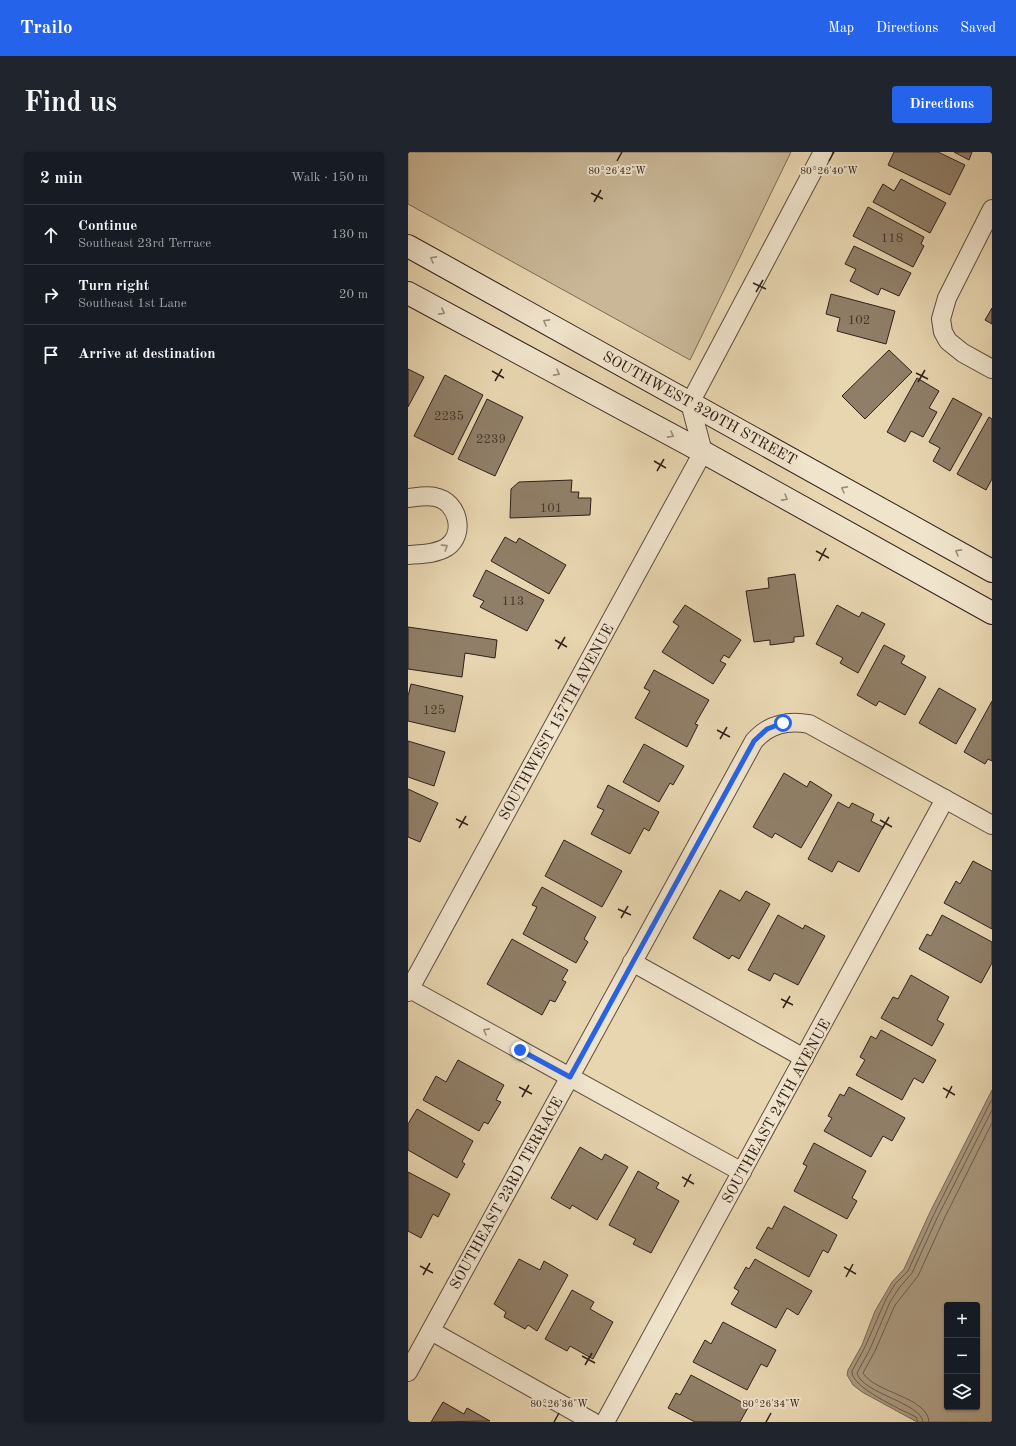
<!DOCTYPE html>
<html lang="en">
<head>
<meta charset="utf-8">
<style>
	:root { --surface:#171b24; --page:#20242c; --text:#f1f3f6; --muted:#9ea1a6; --line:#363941; --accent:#2563eb }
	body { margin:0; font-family:"Old Standard TT",serif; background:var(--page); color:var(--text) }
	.controls { position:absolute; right:12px; bottom:12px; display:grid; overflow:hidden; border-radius:4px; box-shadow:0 1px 3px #0004 }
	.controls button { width:36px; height:36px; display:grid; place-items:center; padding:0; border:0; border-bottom:1px solid var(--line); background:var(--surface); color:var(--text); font:20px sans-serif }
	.stop { position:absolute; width:12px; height:12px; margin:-9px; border:3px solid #2563eb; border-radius:50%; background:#fff }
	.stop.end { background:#2563eb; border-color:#fff; box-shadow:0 1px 4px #0008 }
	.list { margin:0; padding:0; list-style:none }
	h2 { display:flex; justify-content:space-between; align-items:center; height:52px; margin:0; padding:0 16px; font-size:17px }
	h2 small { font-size:13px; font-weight:400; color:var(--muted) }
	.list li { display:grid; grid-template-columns:26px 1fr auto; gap:12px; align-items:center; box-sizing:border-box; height:60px; padding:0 16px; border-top:1px solid var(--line) }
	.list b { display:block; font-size:15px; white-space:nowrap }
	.list p { margin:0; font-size:13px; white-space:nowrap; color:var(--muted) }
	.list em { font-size:13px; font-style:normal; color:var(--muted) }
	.icon { flex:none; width:22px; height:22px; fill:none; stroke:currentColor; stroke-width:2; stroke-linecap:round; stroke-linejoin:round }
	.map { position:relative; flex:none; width:584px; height:1270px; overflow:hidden; border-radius:4px }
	header { display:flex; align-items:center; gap:24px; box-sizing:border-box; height:56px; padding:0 20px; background:var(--accent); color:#fff }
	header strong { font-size:19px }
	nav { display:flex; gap:22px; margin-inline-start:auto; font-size:14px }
	.intro { display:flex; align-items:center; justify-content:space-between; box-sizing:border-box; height:96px; padding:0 24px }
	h1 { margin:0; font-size:28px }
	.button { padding:10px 18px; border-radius:4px; background:var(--accent); color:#fff; font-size:14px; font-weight:700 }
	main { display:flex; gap:24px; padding:0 24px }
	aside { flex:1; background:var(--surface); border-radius:4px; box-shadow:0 1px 3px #0004 }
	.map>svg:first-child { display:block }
</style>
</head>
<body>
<header>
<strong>Trailo</strong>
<nav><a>Map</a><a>Directions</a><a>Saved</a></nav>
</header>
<div class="intro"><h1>Find us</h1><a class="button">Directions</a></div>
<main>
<aside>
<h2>2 min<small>Walk · 150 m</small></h2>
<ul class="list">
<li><svg class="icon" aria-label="ahead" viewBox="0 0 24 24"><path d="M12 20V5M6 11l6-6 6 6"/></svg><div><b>Continue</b><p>Southeast 23rd Terrace</p></div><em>130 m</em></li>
<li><svg class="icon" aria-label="right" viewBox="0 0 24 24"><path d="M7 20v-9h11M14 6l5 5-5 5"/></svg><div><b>Turn right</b><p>Southeast 1st Lane</p></div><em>20 m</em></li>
<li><svg class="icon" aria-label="arrive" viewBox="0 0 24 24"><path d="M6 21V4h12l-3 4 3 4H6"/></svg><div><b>Arrive at destination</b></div></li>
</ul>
</aside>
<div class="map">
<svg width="584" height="1270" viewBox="0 0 584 1270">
	<rect width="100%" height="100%" fill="#e8d6b1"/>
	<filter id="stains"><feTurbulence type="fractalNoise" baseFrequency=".005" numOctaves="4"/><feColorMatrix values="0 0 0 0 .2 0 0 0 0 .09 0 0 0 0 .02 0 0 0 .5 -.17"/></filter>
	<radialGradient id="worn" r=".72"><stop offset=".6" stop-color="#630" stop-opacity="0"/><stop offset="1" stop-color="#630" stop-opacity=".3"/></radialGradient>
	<path fill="#c9b797" stroke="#7c6c58" d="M 0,0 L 383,0 L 282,208 L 0,52 Z"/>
	<path fill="#a9987d" stroke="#796855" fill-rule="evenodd" d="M 584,938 L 584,1270 L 509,1270 L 454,1240 L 445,1233 L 439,1223 L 440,1218 L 454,1193 L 467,1159 L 484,1130 L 496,1117 L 522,1060 ZM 539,1153 L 569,1153 L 569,1255 L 539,1255 Z"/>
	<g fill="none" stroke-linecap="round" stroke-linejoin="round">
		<g stroke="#6c5c4a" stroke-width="1">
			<path d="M 510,1270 L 508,1265 C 494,1258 442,1235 444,1219 L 457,1195 L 478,1147 L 487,1132 L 500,1119 L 526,1062 L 584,947"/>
			<path d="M 515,1270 C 514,1251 453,1241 449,1221 L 462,1197 L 482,1150 L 491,1136 L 504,1121 L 530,1064 L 584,958"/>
			<path d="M 521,1270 C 520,1245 467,1241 455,1221 L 467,1199 L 487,1153 L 510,1124 L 536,1067 L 584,971"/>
		</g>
	</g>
	<g fill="#907f68" stroke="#302118">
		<path d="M 486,0 L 530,0 L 557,13 L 542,43 L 480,13 Z"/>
		<path d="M 546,0 L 564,0 L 561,8 Z"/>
		<path d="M 493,27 L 538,51 L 522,81 L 465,50 L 475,32 L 486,39 Z"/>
		<path d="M 460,55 L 516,85 L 513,92 L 516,94 L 505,115 L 445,84 Z"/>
		<path d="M 446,94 L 503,121 L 491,144 L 473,136 L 470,143 L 442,129 L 448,117 L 437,112 Z"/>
		<path d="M 423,142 L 487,159 L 478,192 L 429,179 L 432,166 L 418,162 Z"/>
		<path d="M 584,156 L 584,172 L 577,168 Z"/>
		<path d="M 481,198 L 504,220 L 457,267 L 434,244 Z"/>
		<path d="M 0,217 L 16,225 L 0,255 Z"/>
		<path d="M 37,223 L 75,243 L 45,303 L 6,284 Z"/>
		<path d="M 509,226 L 531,239 L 521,256 L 529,260 L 515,285 L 503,279 L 497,290 L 479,280 Z"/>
		<path d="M 545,246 L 574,262 L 542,319 L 525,309 L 532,296 L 521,290 Z"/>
		<path d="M 79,247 L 115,265 L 87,324 L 50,307 Z"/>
		<path d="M 581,265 L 584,267 L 584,327 L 578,338 L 549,322 Z"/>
		<path d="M 164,328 L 163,340 L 171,340 L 170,346 L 183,346 L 182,363 L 102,366 L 103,337 L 111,330 Z"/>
		<path d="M 97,385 L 108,391 L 111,386 L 158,413 L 141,442 L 83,409 Z"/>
		<path d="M 78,418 L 136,448 L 119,479 L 72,455 L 76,449 L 65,444 Z"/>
		<path d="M 387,422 L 396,484 L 386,485 L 386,490 L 362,493 L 362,488 L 346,490 L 338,439 L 361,436 L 360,426 Z"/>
		<path d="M 277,453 L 333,488 L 321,506 L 316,503 L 312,509 L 318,512 L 305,532 L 254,500 L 271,474 L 265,470 Z"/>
		<path d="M 429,453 L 451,465 L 454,460 L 477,472 L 450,521 L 432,511 L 435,506 L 408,492 Z"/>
		<path d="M 0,475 L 89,488 L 87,506 L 57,501 L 54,525 L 0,517 Z"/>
		<path d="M 476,493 L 497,504 L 493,511 L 518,525 L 497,563 L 471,549 L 468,554 L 449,543 Z"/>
		<path d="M 246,518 L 301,548 L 287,572 L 290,573 L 279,595 L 227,566 L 242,539 L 236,536 Z"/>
		<path d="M 3,532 L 55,544 L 47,580 L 0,569 L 0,544 Z"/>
		<path d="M 531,536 L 568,557 L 548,592 L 511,571 Z"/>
		<path d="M 584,549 L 584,609 L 580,607 L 577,612 L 556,600 Z"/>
		<path d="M 0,589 L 37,600 L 26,634 L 0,625 Z"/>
		<path d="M 236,592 L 276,614 L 265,633 L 262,631 L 251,650 L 215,630 Z"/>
		<path d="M 376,621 L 399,635 L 402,629 L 424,643 L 393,696 L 367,681 L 364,686 L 345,675 Z"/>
		<path d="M 200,633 L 251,660 L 241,679 L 236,676 L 222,702 L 183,682 L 196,658 L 189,655 Z"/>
		<path d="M 0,637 L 30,651 L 12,690 L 0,685 Z"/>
		<path d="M 430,650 L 441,656 L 444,651 L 466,662 L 463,669 L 475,675 L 451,720 L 430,709 L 424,720 L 400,707 Z"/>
		<path d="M 156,688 L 214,719 L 194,755 L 137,724 Z"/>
		<path d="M 565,709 L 584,719 L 584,777 L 536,751 L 548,729 L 552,732 Z"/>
		<path d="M 134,735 L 188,765 L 176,787 L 180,790 L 168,811 L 115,782 L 129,755 L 124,753 Z"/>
		<path d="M 312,738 L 332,749 L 338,739 L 362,752 L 331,807 L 324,803 L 321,807 L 285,786 Z"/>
		<path d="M 370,763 L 395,777 L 397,773 L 417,784 L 390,833 L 366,821 L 362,829 L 340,818 Z"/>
		<path d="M 534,763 L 584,790 L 584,811 L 573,831 L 511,797 L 519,782 L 523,784 Z"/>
		<path d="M 104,787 L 160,818 L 154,828 L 158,830 L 147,850 L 142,848 L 134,863 L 79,832 Z"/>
		<path d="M 503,823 L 541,845 L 529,868 L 536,872 L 524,894 L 473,866 L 485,845 L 490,847 Z"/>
		<path d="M 473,878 L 528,908 L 515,931 L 506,926 L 494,948 L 448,923 L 457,908 L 452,905 L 463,884 L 468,887 Z"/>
		<path d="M 50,908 L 96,933 L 88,948 L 93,950 L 80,972 L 76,970 L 71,979 L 15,948 L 28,924 L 38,930 Z"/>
		<path d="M 441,935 L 497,966 L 484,989 L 475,984 L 463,1005 L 416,979 L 424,966 L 420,964 L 432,942 L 436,944 Z"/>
		<path d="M 9,957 L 65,989 L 54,1010 L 57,1012 L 49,1026 L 0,998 L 0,972 Z"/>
		<path d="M 406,991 L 458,1019 L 444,1046 L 449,1049 L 439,1067 L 386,1039 L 399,1014 L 395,1012 Z"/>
		<path d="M 172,995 L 194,1008 L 197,1002 L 220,1015 L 189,1068 L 164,1053 L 162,1057 L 143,1046 Z"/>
		<path d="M 230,1019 L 251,1031 L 248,1036 L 271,1049 L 243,1101 L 225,1092 L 228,1087 L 201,1073 Z"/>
		<path d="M 0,1020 L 42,1042 L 30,1065 L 25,1062 L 13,1086 L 0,1079 Z"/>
		<path d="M 376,1054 L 429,1083 L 420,1101 L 415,1098 L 401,1125 L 348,1096 L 360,1075 L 364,1077 Z"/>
		<path d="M 111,1107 L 132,1118 L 136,1109 L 160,1123 L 129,1179 L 120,1173 L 117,1177 L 96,1165 L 98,1160 L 86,1152 Z"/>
		<path d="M 347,1107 L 404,1139 L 390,1163 L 379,1156 L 368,1176 L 323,1152 L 331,1139 L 326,1136 L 338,1115 L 341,1117 Z"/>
		<path d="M 164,1138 L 186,1150 L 182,1157 L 205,1170 L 185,1207 L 162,1194 L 159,1199 L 137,1187 Z"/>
		<path d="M 315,1170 L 368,1198 L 359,1215 L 353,1212 L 339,1238 L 285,1210 L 297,1188 L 303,1192 Z"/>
		<path d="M 283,1223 L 341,1254 L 332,1270 L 287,1270 L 260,1256 L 268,1241 L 272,1243 Z"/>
		<path d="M 35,1250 L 56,1262 L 59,1256 L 82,1269 L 23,1270 Z"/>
	</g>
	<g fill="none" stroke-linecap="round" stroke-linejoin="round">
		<g stroke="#5e4e3e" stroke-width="20">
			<g id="street">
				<path d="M 584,57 L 539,146 L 533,167 L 535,180 L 540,189 L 555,201 L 584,217"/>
				<path d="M 0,346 C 9,345 19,343 27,345 C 50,349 58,382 39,395 C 28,402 13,402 0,403"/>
				<path d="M 224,810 L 396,906"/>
				<path d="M 2,837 L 334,1020"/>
				<path d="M 0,840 L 295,300 L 282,251 L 415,0"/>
				<path d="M 23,1179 L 185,1270"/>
				<path d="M 0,1220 L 346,589 C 361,572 379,568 401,572 L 584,673"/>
				<path d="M 197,1270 L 537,647"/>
			</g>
		</g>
		<g stroke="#302118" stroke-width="24">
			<g id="secondary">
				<path d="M 0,94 L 584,419"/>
				<path d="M 0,141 L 295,300 L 584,461"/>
			</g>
		</g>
		<use href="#street" stroke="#f0e4cc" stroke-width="18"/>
		<use href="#secondary" stroke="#f0e4cc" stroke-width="22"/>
	</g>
	<defs><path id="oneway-chevron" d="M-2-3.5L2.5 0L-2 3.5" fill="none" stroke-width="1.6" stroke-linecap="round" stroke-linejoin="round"/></defs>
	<g stroke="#9a8c7b">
		<use href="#oneway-chevron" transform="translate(25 107) rotate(-151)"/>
		<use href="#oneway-chevron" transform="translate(34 160) rotate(28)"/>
		<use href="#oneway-chevron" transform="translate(138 170) rotate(-151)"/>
		<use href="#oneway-chevron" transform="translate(149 221) rotate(28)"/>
		<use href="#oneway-chevron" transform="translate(263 283) rotate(28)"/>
		<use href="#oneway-chevron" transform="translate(436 337) rotate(-151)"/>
		<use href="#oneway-chevron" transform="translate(377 346) rotate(29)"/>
		<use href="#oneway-chevron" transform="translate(37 395) rotate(-33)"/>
		<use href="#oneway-chevron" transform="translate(550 400) rotate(-151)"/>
		<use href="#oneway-chevron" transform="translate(78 879) rotate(-151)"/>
	</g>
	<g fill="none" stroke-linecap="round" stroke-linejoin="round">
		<path stroke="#2563eb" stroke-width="5" d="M 112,898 L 162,925 L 346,589 L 359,577 L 375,571"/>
	</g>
	<path fill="none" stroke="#302118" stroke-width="1.5" d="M 209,9 L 214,0M 421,9 L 426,0M 183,41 L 195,47M 186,50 L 193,38M 345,131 L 358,137M 348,140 L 355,128M 84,219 L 96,226M 508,221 L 520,227M 87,229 L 94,217M 510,230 L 517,218M 246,309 L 258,316M 249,319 L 256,307M 408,399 L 421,406M 411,409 L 418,396M 147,488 L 159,495M 150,497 L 157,485M 309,578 L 322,585M 312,587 L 319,575M 48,667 L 60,673M 472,668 L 484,675M 51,676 L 58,664M 474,677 L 481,665M 210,757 L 223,763M 213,766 L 220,754M 373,847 L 385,853M 375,856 L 382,844M 111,935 L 124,942M 535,936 L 547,943M 114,945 L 121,933M 538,946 L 544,934M 274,1025 L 286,1032M 276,1035 L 283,1022M 12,1114 L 25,1121M 436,1115 L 448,1122M 15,1123 L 22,1111M 438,1125 L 445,1112M 174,1204 L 187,1211M 177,1213 L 184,1201M 146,1270 L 151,1261M 358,1270 L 363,1261"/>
	<g text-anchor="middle" stroke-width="4" stroke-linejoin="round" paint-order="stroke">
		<g font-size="13" fill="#48382c">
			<text x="484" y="90">118</text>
			<text x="451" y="172">102</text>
			<text x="41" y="268">2235</text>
			<text x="83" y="291">2239</text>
			<text x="143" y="360">101</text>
			<text x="105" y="453">113</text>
			<text x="26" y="562">125</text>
		</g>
		<g font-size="15" fill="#302118" stroke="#f0e4cc">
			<text transform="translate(292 256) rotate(29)" y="5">SOUTHWEST 320TH STREET</text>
			<text transform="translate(148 570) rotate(-61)" y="5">SOUTHWEST 157TH AVENUE</text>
			<text transform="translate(368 959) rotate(-61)" y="5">SOUTHEAST 24TH AVENUE</text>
			<text transform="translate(98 1041) rotate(-61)" y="5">SOUTHEAST 23RD TERRACE</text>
		</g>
	</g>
	<g font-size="10" text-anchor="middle" fill="#302118" stroke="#f0e4cc" stroke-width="4" stroke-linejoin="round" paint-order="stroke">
		<text x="209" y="22">80°26'42"W</text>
		<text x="421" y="22">80°26'40"W</text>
		<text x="151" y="1255">80°26'36"W</text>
		<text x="363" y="1255">80°26'34"W</text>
	</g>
	<rect width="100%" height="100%" filter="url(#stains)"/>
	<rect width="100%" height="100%" fill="url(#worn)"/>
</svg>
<div class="controls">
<button>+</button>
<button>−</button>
<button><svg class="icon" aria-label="layers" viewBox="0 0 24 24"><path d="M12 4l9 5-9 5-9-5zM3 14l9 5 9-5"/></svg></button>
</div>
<div class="stop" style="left:375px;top:571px"></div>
<div class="stop end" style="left:112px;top:898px"></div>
</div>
</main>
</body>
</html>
